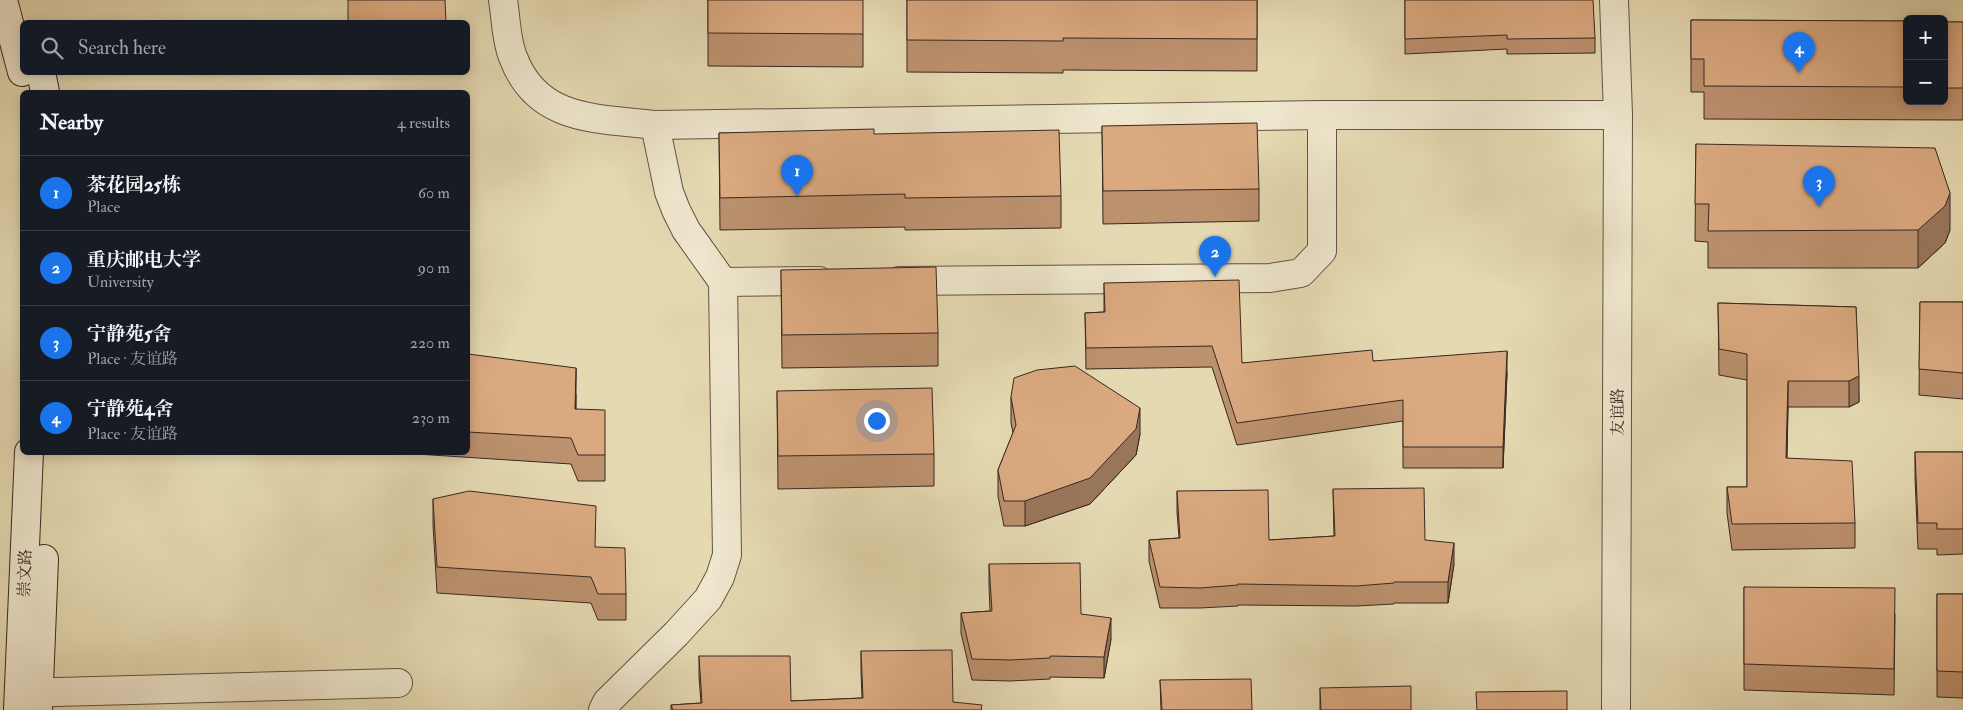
<!DOCTYPE html>
<html lang="en">
<head>
<meta charset="utf-8">
<style>
	:root { --surface:#171b24; --page:#20242c; --text:#f1f3f6; --muted:#9ea1a6; --line:#363941; --accent:#1a73e8 }
	body { margin:0; font-family:"IM FELL Double Pica","Noto Serif SC",serif; background:var(--page); color:var(--text) }
	.controls { position:absolute; right:15px; top:15px; display:grid; overflow:hidden; border-radius:8px; box-shadow:0 2px 12px #0003 }
	.controls button { width:45px; height:45px; display:grid; place-items:center; padding:0; border:0; border-bottom:1px solid var(--line); background:var(--surface); color:var(--text); font:25px sans-serif }
	.you { position:absolute; left:876px; top:420px; width:18px; height:18px; margin:-12px; border:4px solid #fff; border-radius:50%; background:#1a73e8; box-shadow:0 0 0 8px #1a73e833 }
	.badge { display:grid; place-items:center; width:32px; height:32px; border-radius:50%; background:var(--accent); color:#fff; font-size:16px; font-weight:700 }
	.pin { position:absolute; translate:-50% -41px; filter:drop-shadow(0 1px 2px #0008) }
	.pin::after { content:''; position:absolute; top:26px; width:18px; height:15px; background:inherit; clip-path:polygon(0 0,100% 0,50% 100%) }
	.list { margin:0; padding:0; list-style:none }
	h2 { display:flex; justify-content:space-between; align-items:center; height:65px; margin:0; padding:0 20px; font-size:21px }
	h2 small { font-size:16px; font-weight:400; color:var(--muted) }
	.list li { display:grid; grid-template-columns:32px 1fr auto; gap:15px; align-items:center; box-sizing:border-box; height:75px; padding:0 20px; border-top:1px solid var(--line) }
	.list b { display:block; font-size:19px; white-space:nowrap }
	.list p { margin:0; font-size:16px; white-space:nowrap; color:var(--muted) }
	.list em { font-size:16px; font-style:normal; color:var(--muted) }
	.icon { flex:none; width:28px; height:28px; fill:none; stroke:currentColor; stroke-width:2; stroke-linecap:round; stroke-linejoin:round }
	.map { position:relative; flex:none; width:1963px; height:710px; overflow:hidden }
	.search { position:absolute; background:var(--surface); box-shadow:0 2px 12px #0003; left:20px; top:20px; width:450px; height:55px; display:flex; align-items:center; gap:12px; box-sizing:border-box; padding:0 18px; border-radius:8px; color:var(--muted); font-size:19px }
	.panel { position:absolute; background:var(--surface); box-shadow:0 2px 12px #0003; left:20px; top:90px; width:450px; height:365px; border-radius:8px }
	.map>svg:first-child { display:block }
</style>
</head>
<body>
<div class="map">
<svg width="1963" height="710" viewBox="0 0 1963 710">
	<rect width="100%" height="100%" fill="#e5d9b2"/>
	<filter id="stains"><feTurbulence type="fractalNoise" baseFrequency=".004" numOctaves="4"/><feColorMatrix values="0 0 0 0 .2 0 0 0 0 .09 0 0 0 0 .02 0 0 0 .5 -.17"/></filter>
	<radialGradient id="worn" r=".72"><stop offset=".6" stop-color="#630" stop-opacity="0"/><stop offset="1" stop-color="#630" stop-opacity=".3"/></radialGradient>
	<g fill="none" stroke-linecap="round" stroke-linejoin="round">
		<g stroke="#625444" stroke-width="30">
			<g id="minor">
				<path d="M 503,0 C 506,18 506,40 513,57 C 537,122 597,118 655,125 L 1322,115 L 1618,115 L 1614,0"/>
				<path d="M 899,281 L 1270,278 L 1301,273 L 1322,251 L 1322,115"/>
				<path d="M 723,282 L 819,281"/>
				<path d="M 19,693 L 398,683"/>
				<path d="M 603,710 L 607,702 L 676,634 L 708,599 L 720,577 L 727,555 L 723,282 L 686,230 L 676,210 L 669,192 L 655,125"/>
				<path d="M 1616,710 L 1618,115"/>
			</g>
		</g>
		<g stroke="#372820" stroke-width="30">
			<g id="secondary">
				<path d="M 3,0 L 22,72"/>
				<path d="M 41,72 L 45,92"/>
				<path d="M 18,710 L 29,452"/>
				<path d="M 38,710 L 44,559"/>
			</g>
		</g>
		<use href="#minor" stroke="#eee6cd" stroke-width="28"/>
		<use href="#secondary" stroke="#eee6cd" stroke-width="28"/>
	</g>
	<g fill="#bc916e" stroke="#372820">
		<path d="M 708,0 L 863,34 L 863,67 L 708,66 Z"/>
		<path d="M 907,0 L 1257,0 L 1257,71 L 1063,70 L 1063,73 L 907,72 Z"/>
		<path d="M 1405,0 L 1595,38 L 1595,53 L 1507,54 L 1507,49 L 1405,54 Z"/>
		<path d="M 1691,20 L 1907,21 L 1907,101 L 1944,101 L 1944,22 L 1963,22 L 1963,120 L 1704,119 L 1704,92 L 1691,92 Z"/>
		<path d="M 1102,126 L 1259,189 L 1259,221 L 1103,224 Z"/>
		<path d="M 719,133 L 874,134 L 1061,196 L 1061,228 L 905,230 L 905,227 L 720,230 Z"/>
		<path d="M 1696,144 L 1950,230 L 1945,243 L 1918,268 L 1708,268 L 1708,242 L 1695,241 Z"/>
		<path d="M 781,270 L 938,333 L 938,366 L 782,368 Z"/>
		<path d="M 1104,283 L 1242,363 L 1373,361 L 1507,373 L 1503,468 L 1403,468 L 1403,421 L 1237,445 L 1212,367 L 1086,369 L 1085,313 L 1104,312 Z"/>
		<path d="M 1920,302 L 1963,302 L 1963,399 L 1919,395 Z"/>
		<path d="M 1718,303 L 1856,307 L 1859,402 L 1849,407 L 1788,407 L 1787,458 L 1855,523 L 1855,548 L 1732,550 L 1727,513 L 1727,487 L 1747,487 L 1747,380 L 1719,375 Z"/>
		<path d="M 468,354 L 576,394 L 576,409 L 605,455 L 605,481 L 578,481 L 571,464 L 416,454 L 416,452 L 468,452 Z"/>
		<path d="M 777,391 L 934,454 L 934,486 L 778,489 Z"/>
		<path d="M 1011,397 L 1140,434 L 1136,455 L 1090,504 L 1025,526 L 1004,526 L 998,496 L 998,470 L 1013,433 L 1011,423 Z"/>
		<path d="M 1915,452 L 1963,452 L 1963,554 L 1937,555 L 1937,549 L 1918,549 L 1915,478 Z"/>
		<path d="M 1333,489 L 1425,540 L 1454,564 L 1448,603 L 1394,603 L 1394,604 L 1356,606 L 1238,605 L 1238,606 L 1200,608 L 1160,608 L 1149,561 L 1149,540 L 1179,538 L 1177,512 L 1177,491 L 1269,540 L 1334,536 Z"/>
		<path d="M 433,499 L 596,547 L 626,594 L 626,620 L 598,620 L 591,603 L 437,593 L 433,525 Z"/>
		<path d="M 989,564 L 1081,614 L 1111,639 L 1104,678 L 1050,677 L 1050,679 L 1010,681 L 972,680 L 961,633 L 961,613 L 990,611 L 989,585 Z"/>
		<path d="M 1744,587 L 1895,614 L 1894,695 L 1744,690 Z"/>
		<path d="M 1937,594 L 1963,594 L 1963,698 L 1937,697 Z"/>
		<path d="M 861,651 L 953,702 L 982,710 L 671,710 L 671,705 L 701,703 L 699,677 L 699,656 L 791,701 L 862,698 L 861,672 Z"/>
		<path d="M 1160,680 L 1252,710 L 1161,710 Z"/>
		<path d="M 1320,688 L 1411,710 L 1320,710 Z"/>
	</g>
	<g fill="#99765a" stroke="#372820">
		<path d="M 1950,193 L 1950,230 L 1945,243 L 1918,268 L 1918,230 Z"/>
		<path d="M 1507,351 L 1507,373 L 1503,468 L 1503,447 Z"/>
		<path d="M 576,368 L 576,394 L 575,435 L 575,409 Z"/>
		<path d="M 1859,376 L 1859,402 L 1849,407 L 1849,381 Z"/>
		<path d="M 1788,381 L 1788,407 L 1786,484 L 1786,458 Z"/>
		<path d="M 1140,408 L 1140,434 L 1136,455 L 1090,504 L 1025,526 L 1025,501 Z"/>
		<path d="M 1454,543 L 1454,564 L 1448,603 L 1448,582 Z"/>
		<path d="M 1111,618 L 1111,639 L 1104,678 L 1104,657 Z"/>
	</g>
	<g fill="#dba980" stroke="#372820">
		<path d="M 348,0 L 445,0 L 446,22 L 348,22 Z"/>
		<path d="M 708,0 L 863,0 L 863,34 L 708,33 Z"/>
		<path d="M 907,0 L 1257,0 L 1257,39 L 1063,38 L 1063,41 L 907,40 Z"/>
		<path d="M 1405,0 L 1593,0 L 1595,38 L 1507,39 L 1507,35 L 1405,39 Z"/>
		<path d="M 1691,20 L 1907,21 L 1907,87 L 1704,86 L 1704,59 L 1691,59 Z"/>
		<rect x="1944" y="22" width="19" height="66"/>
		<path d="M 1257,123 L 1259,189 L 1103,191 L 1102,126 Z"/>
		<path d="M 874,129 L 874,134 L 1059,130 L 1061,196 L 905,198 L 905,194 L 720,198 L 719,133 Z"/>
		<path d="M 1696,144 L 1935,148 L 1950,193 L 1945,206 L 1918,230 L 1708,231 L 1709,204 L 1695,204 Z"/>
		<path d="M 936,267 L 938,333 L 782,335 L 781,270 Z"/>
		<path d="M 1239,280 L 1242,363 L 1372,350 L 1373,361 L 1507,351 L 1503,447 L 1403,447 L 1403,400 L 1237,423 L 1212,346 L 1086,348 L 1085,313 L 1105,312 L 1104,283 Z"/>
		<path d="M 1920,302 L 1963,302 L 1963,373 L 1919,369 Z"/>
		<path d="M 1718,303 L 1856,307 L 1859,376 L 1849,381 L 1788,381 L 1786,458 L 1852,461 L 1855,523 L 1732,524 L 1727,487 L 1747,487 L 1747,354 L 1719,349 Z"/>
		<path d="M 468,354 L 576,368 L 575,409 L 605,410 L 605,455 L 578,455 L 571,438 L 468,432 Z"/>
		<path d="M 1075,366 L 1140,408 L 1136,429 L 1090,478 L 1025,501 L 1004,501 L 998,470 L 1016,425 L 1011,397 L 1014,378 L 1037,370 Z"/>
		<path d="M 932,388 L 934,454 L 778,456 L 777,391 Z"/>
		<path d="M 1915,452 L 1963,452 L 1963,529 L 1937,529 L 1937,523 L 1918,523 Z"/>
		<path d="M 1424,488 L 1425,540 L 1454,543 L 1448,582 L 1394,582 L 1394,583 L 1356,586 L 1238,584 L 1238,585 L 1200,588 L 1160,587 L 1149,540 L 1180,538 L 1177,491 L 1268,490 L 1269,540 L 1335,536 L 1333,489 Z"/>
		<path d="M 469,491 L 596,506 L 595,547 L 625,548 L 626,594 L 598,594 L 591,577 L 437,567 L 433,499 Z"/>
		<path d="M 1080,563 L 1081,614 L 1111,618 L 1104,657 L 1050,656 L 1050,658 L 1010,660 L 972,659 L 961,613 L 992,611 L 989,564 Z"/>
		<path d="M 1744,587 L 1895,588 L 1894,669 L 1744,664 Z"/>
		<path d="M 1937,594 L 1963,594 L 1963,672 L 1937,671 Z"/>
		<path d="M 952,650 L 953,702 L 982,705 L 981,710 L 673,710 L 671,705 L 702,703 L 699,656 L 790,656 L 791,701 L 863,698 L 861,651 Z"/>
		<path d="M 1251,679 L 1252,710 L 1162,710 L 1160,680 Z"/>
		<path d="M 1411,686 L 1411,710 L 1321,710 L 1320,688 Z"/>
		<path d="M 1567,691 L 1567,710 L 1477,710 L 1476,692 Z"/>
	</g>
	<g text-anchor="middle" stroke-width="4" stroke-linejoin="round" paint-order="stroke">
		<g font-size="16" fill="#372820" stroke="#eee6cd">
			<text transform="translate(1617 412) rotate(-90)" y="6">友谊路</text>
			<text transform="translate(24 573) rotate(-88)" y="6">崇文路</text>
		</g>
	</g>
	<rect width="100%" height="100%" filter="url(#stains)"/>
	<rect width="100%" height="100%" fill="url(#worn)"/>
</svg>
<div class="controls">
<button>+</button>
<button>−</button>
</div>
<div class="you"></div>
<div class="pin badge" style="left:797px;top:196px">1</div>
<div class="pin badge" style="left:1215px;top:277px">2</div>
<div class="pin badge" style="left:1819px;top:207px">3</div>
<div class="pin badge" style="left:1799px;top:73px">4</div>
<div class="search"><svg class="icon" aria-label="search" viewBox="0 0 24 24"><circle cx="10" cy="10" r="6"/><path d="M15 15l6 6"/></svg>Search here</div>
<section class="panel">
<h2>Nearby<small>4 results</small></h2>
<ul class="list">
<li><span class="badge">1</span><div><b>茶花园25栋</b><p>Place</p></div><em>60 m</em></li>
<li><span class="badge">2</span><div><b>重庆邮电大学</b><p>University</p></div><em>90 m</em></li>
<li><span class="badge">3</span><div><b>宁静苑5舍</b><p>Place · 友谊路</p></div><em>220 m</em></li>
<li><span class="badge">4</span><div><b>宁静苑4舍</b><p>Place · 友谊路</p></div><em>230 m</em></li>
</ul>
</section>
</div>
</body>
</html>
